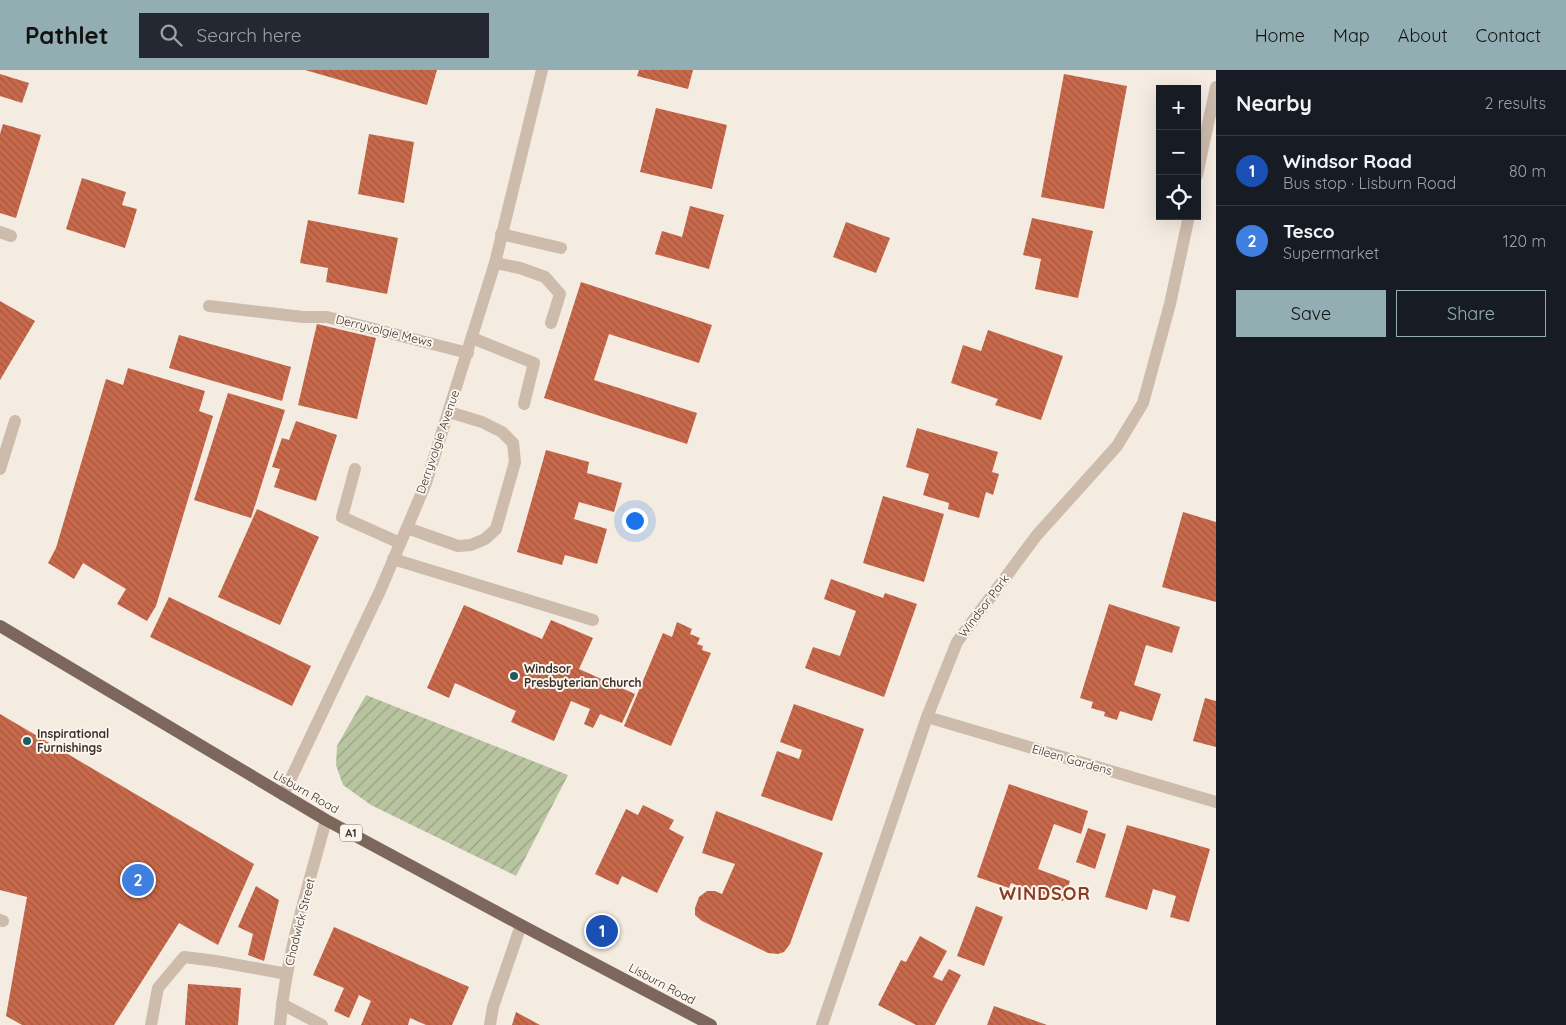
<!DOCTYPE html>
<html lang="en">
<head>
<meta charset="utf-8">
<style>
	:root { --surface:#171b24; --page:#242831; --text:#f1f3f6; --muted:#9ea1a6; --line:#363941; --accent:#92aeb2 }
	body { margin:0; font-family:Quicksand,sans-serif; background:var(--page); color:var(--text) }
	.controls { position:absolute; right:15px; top:15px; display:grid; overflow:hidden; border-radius:0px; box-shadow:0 5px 20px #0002 }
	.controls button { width:45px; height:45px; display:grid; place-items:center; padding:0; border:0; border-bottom:1px solid var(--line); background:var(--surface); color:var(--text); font:25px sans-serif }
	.you { position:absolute; left:634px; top:450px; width:18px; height:18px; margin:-12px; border:4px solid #fff; border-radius:50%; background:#1a73e8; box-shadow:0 0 0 8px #1a73e833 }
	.badge { display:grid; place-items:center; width:32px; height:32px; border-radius:50%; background:var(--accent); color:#fff; font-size:16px; font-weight:700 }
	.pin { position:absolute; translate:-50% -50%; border:2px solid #fff; box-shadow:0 1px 5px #0006 }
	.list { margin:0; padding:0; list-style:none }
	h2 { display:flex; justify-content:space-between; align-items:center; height:65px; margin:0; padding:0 20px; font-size:21px }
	h2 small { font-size:16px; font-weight:400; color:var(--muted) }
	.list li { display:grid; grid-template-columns:32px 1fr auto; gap:15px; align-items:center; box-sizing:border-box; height:70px; padding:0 20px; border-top:1px solid var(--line) }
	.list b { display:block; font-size:19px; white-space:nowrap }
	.list p { margin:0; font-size:16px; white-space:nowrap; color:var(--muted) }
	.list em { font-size:16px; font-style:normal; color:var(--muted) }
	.actions { display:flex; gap:10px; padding:15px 20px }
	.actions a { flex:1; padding:11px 0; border:1px solid var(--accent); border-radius:0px; text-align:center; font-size:18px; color:var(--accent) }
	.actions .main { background:var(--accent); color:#111 }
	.icon { flex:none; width:28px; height:28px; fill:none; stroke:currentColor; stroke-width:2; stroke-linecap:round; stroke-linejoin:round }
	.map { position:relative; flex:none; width:1216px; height:955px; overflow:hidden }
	header { display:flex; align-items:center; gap:30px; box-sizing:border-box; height:70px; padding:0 25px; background:var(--accent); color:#111 }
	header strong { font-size:24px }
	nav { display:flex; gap:28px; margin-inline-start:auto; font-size:18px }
	.search { width:350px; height:45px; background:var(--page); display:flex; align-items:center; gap:12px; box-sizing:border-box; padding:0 18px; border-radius:0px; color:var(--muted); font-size:19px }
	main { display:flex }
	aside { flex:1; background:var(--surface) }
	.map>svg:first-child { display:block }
</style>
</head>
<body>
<header>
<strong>Pathlet</strong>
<div class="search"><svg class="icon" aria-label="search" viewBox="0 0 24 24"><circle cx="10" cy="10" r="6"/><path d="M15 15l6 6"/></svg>Search here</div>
<nav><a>Home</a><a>Map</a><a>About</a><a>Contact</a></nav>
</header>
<main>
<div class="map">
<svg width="1216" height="955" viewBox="0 0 1216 955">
	<defs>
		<pattern id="garden-furrows" width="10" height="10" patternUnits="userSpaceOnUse" patternTransform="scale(1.25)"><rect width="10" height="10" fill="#b8c4a0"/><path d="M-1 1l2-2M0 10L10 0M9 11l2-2" fill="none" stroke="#97a083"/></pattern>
		<pattern id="building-back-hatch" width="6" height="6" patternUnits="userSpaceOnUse" patternTransform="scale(1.25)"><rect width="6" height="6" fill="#c8694b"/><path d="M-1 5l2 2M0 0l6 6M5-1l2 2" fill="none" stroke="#a4573f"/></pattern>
	</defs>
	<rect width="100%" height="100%" fill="#f4ebe1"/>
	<path fill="url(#garden-furrows)" d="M 366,625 L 568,705 L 516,806 L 371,735 L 343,715 L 336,695 L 337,676 Z"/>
	<g fill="url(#building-back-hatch)">
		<path d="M 305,0 L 437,0 L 427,35 Z"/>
		<path d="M 639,0 L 693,0 L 688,19 L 637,6 Z"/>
		<path d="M 0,4 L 29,13 L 22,33 L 0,26 Z"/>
		<path d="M 1064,4 L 1127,16 L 1104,139 L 1041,127 Z"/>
		<path d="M 656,38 L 727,55 L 712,119 L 640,102 Z"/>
		<path d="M 3,54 L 41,65 L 16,148 L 0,143 L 0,64 Z"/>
		<path d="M 369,64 L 414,72 L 404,133 L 358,124 Z"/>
		<path d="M 82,108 L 126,122 L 122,135 L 137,139 L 125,178 L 66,159 Z"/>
		<path d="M 690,136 L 724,145 L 709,199 L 655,184 L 662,161 L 682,167 Z"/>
		<path d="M 1032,148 L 1093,161 L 1078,228 L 1035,219 L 1041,189 L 1023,185 Z"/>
		<path d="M 308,150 L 398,168 L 387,224 L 326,212 L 328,198 L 300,193 Z"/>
		<path d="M 846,152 L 890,168 L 876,203 L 833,187 Z"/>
		<path d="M 581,212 L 712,255 L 699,293 L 609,264 L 594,310 L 697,343 L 687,374 L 544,328 Z"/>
		<path d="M 0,231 L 35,251 L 0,310 Z"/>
		<path d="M 317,254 L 376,268 L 357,349 L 298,335 Z"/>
		<path d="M 988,260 L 1063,286 L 1041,350 L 995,335 L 998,329 L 951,313 L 963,275 L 981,281 Z"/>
		<path d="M 179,265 L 291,297 L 282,331 L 169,298 Z"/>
		<path d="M 128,298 L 205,321 L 199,341 L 213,346 L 156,536 L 147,551 L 117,534 L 126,519 L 83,493 L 74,509 L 48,493 L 56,478 L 106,309 L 123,315 Z"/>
		<path d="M 228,323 L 285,340 L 251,448 L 194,430 Z"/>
		<path d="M 296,351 L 337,365 L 316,431 L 274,417 L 280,399 L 272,397 L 282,368 L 289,370 Z"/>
		<path d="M 917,358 L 998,382 L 992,402 L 999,404 L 993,425 L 986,422 L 979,448 L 948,439 L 949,433 L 923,425 L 929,404 L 906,397 Z"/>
		<path d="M 546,380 L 589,392 L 587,403 L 622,413 L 614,442 L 579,432 L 574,449 L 607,459 L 597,494 L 565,485 L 562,495 L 517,482 Z"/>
		<path d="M 883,426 L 944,444 L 924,512 L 863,493 Z"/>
		<path d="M 257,439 L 319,467 L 280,555 L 218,527 Z"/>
		<path d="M 1183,442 L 1216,452 L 1216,532 L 1162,517 Z"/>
		<path d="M 831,509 L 883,528 L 885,523 L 917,534 L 884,627 L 805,598 L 813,577 L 840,586 L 856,541 L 824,529 Z"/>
		<path d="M 169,527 L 311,596 L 292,636 L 150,567 Z"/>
		<path d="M 1109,534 L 1180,557 L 1172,583 L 1146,575 L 1134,615 L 1161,624 L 1152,651 L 1120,641 L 1117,650 L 1104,646 L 1105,642 L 1091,638 L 1093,632 L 1080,628 Z"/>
		<path d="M 464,535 L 542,569 L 551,550 L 593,568 L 579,599 L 635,624 L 622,653 L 600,644 L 593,658 L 584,654 L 590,639 L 571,631 L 554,671 L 511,652 L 516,641 L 455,613 L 449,628 L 427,618 Z"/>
		<path d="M 677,552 L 692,559 L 690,564 L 700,568 L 697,574 L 703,576 L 702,580 L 711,583 L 671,676 L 624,656 L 663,563 L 672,567 Z"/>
		<path d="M 1205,628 L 1216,631 L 1216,677 L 1193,671 Z"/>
		<path d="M 794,634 L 864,659 L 832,751 L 761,726 L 777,681 L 799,689 L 802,680 L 780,672 Z"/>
		<path d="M 0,644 L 254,794 L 218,875 L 179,853 L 114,955 L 22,955 L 6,946 L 27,827 L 0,820 Z"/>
		<path d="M 1009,714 L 1088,741 L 1081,764 L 1054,754 L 1038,799 L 1070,811 L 1063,831 L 1011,813 L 1009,818 L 977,807 Z"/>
		<path d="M 643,735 L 674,750 L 669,759 L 684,767 L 657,823 L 622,806 L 618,815 L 595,804 L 626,739 L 638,745 Z"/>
		<path d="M 716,741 L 823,783 L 790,874 L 784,882 L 778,884 L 768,883 L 702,851 L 695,845 L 695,838 L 699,827 L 707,821 L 715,821 L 722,824 L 735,794 L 702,783 Z"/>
		<path d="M 1127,755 L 1210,779 L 1189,852 L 1170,847 L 1176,826 L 1153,819 L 1147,840 L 1105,827 Z"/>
		<path d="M 1088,758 L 1106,764 L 1095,799 L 1076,792 Z"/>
		<path d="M 256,816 L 279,830 L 264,891 L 248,885 L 253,864 L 238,857 Z"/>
		<path d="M 976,836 L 1003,847 L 984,896 L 957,886 Z"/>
		<path d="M 334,857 L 469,917 L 452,955 L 426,955 L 410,948 L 408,955 L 361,955 L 371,931 L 359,925 L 349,948 L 334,941 L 344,918 L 313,905 Z"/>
		<path d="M 920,866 L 947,881 L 933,907 L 942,911 L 949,899 L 961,905 L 935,955 L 916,955 L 878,935 L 901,890 L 906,892 Z"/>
		<path d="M 188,914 L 241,918 L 238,955 L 185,955 Z"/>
		<path d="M 994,936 L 1047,955 L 987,955 Z"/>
		<path d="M 516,942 L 540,955 L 512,955 Z"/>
	</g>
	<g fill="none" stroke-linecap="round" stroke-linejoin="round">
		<g stroke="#cdbbac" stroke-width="12">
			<path d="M 0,162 L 11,166"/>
			<path d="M 501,164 L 561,178"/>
			<path d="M 495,193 L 520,198 L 545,207 L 560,224 L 551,253"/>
			<path d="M 472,268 L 534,293 L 524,334"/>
			<path d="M 355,399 L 342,447 L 400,473"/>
			<path d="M 407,458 L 458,476 L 471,475 L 485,469 L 496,459 L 515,392 L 513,373 L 502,362 L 482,352 L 449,342"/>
			<path d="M 393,489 L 593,550"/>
			<path d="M 0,850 L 3,851"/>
			<path d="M 282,934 L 322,955"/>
			<path d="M 151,955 L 158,918 L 184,887 L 216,891 L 287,904"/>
		</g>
		<g stroke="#cdbbac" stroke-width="12">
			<path d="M 1197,105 L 1216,17"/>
			<path d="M 209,236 L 303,247 L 327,247 L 468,283"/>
			<path d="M 0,399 L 15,351"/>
			<path d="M 927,647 L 1216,732"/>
			<path d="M 283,725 L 380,521 L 426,413 L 495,193 L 542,0"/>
			<path d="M 280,955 C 286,885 308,817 326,750"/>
			<path d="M 490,955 L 493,937 L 521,855"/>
			<path d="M 822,955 L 927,647 L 957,572 L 1037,465 L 1117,376 L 1143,333 L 1170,234 L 1189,146"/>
		</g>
		<path stroke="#7d675c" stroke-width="12" d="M 0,556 L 326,750 L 521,855 L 711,955"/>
	</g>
	<g fill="#1f5a5e" stroke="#fbf5ee" stroke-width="2">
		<circle cx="514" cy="606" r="5"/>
		<circle cx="27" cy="671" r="5"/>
	</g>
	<g text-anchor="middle" stroke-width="4" stroke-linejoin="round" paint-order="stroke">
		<rect fill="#fbf5ee" stroke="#756b66" stroke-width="1" x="340" y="754.5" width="22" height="17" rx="4"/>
		<g font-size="11" font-weight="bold" fill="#3b302b">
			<text x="351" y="767">A1</text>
		</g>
		<g font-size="12" fill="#3b302b" stroke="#fbf5ee">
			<text transform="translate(384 261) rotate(14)" y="4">Derryvolgie Mews</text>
			<text transform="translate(438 372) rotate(-71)" y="4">Derryvolgie Avenue</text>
			<text transform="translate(984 536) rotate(-53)" y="4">Windsor Park</text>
			<text transform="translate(1072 690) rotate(16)" y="4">Eileen Gardens</text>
			<text transform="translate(306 722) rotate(30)" y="4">Lisburn Road</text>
			<text transform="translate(300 852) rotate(-76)" y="4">Chadwick Street</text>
			<text transform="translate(662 914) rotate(28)" y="4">Lisburn Road</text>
		</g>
		<g font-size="12" font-weight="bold" fill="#3b302b" stroke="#fbf5ee" text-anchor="start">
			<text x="524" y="603">Windsor<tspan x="524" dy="14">Presbyterian Church</tspan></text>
			<text x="37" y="668">Inspirational<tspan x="37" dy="14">Furnishings</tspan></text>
		</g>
		<g font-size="18" font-weight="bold" letter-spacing="1" fill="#8c3b22" stroke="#fbf5ee">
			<text x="1045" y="830">WINDSOR</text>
		</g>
	</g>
</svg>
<div class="controls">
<button>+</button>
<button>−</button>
<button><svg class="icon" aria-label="locate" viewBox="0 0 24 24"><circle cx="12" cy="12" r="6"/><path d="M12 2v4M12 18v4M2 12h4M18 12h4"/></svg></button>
</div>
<div class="you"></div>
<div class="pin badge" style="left:602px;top:861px;background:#1a4fb4">1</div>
<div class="pin badge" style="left:138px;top:810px;background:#3f7fe0">2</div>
</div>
<aside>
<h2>Nearby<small>2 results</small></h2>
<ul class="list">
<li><span class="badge" style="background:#1a4fb4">1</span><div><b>Windsor Road</b><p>Bus stop · Lisburn Road</p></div><em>80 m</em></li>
<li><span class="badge" style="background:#3f7fe0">2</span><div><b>Tesco</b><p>Supermarket</p></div><em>120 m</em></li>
</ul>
<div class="actions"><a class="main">Save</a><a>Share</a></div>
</aside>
</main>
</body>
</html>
